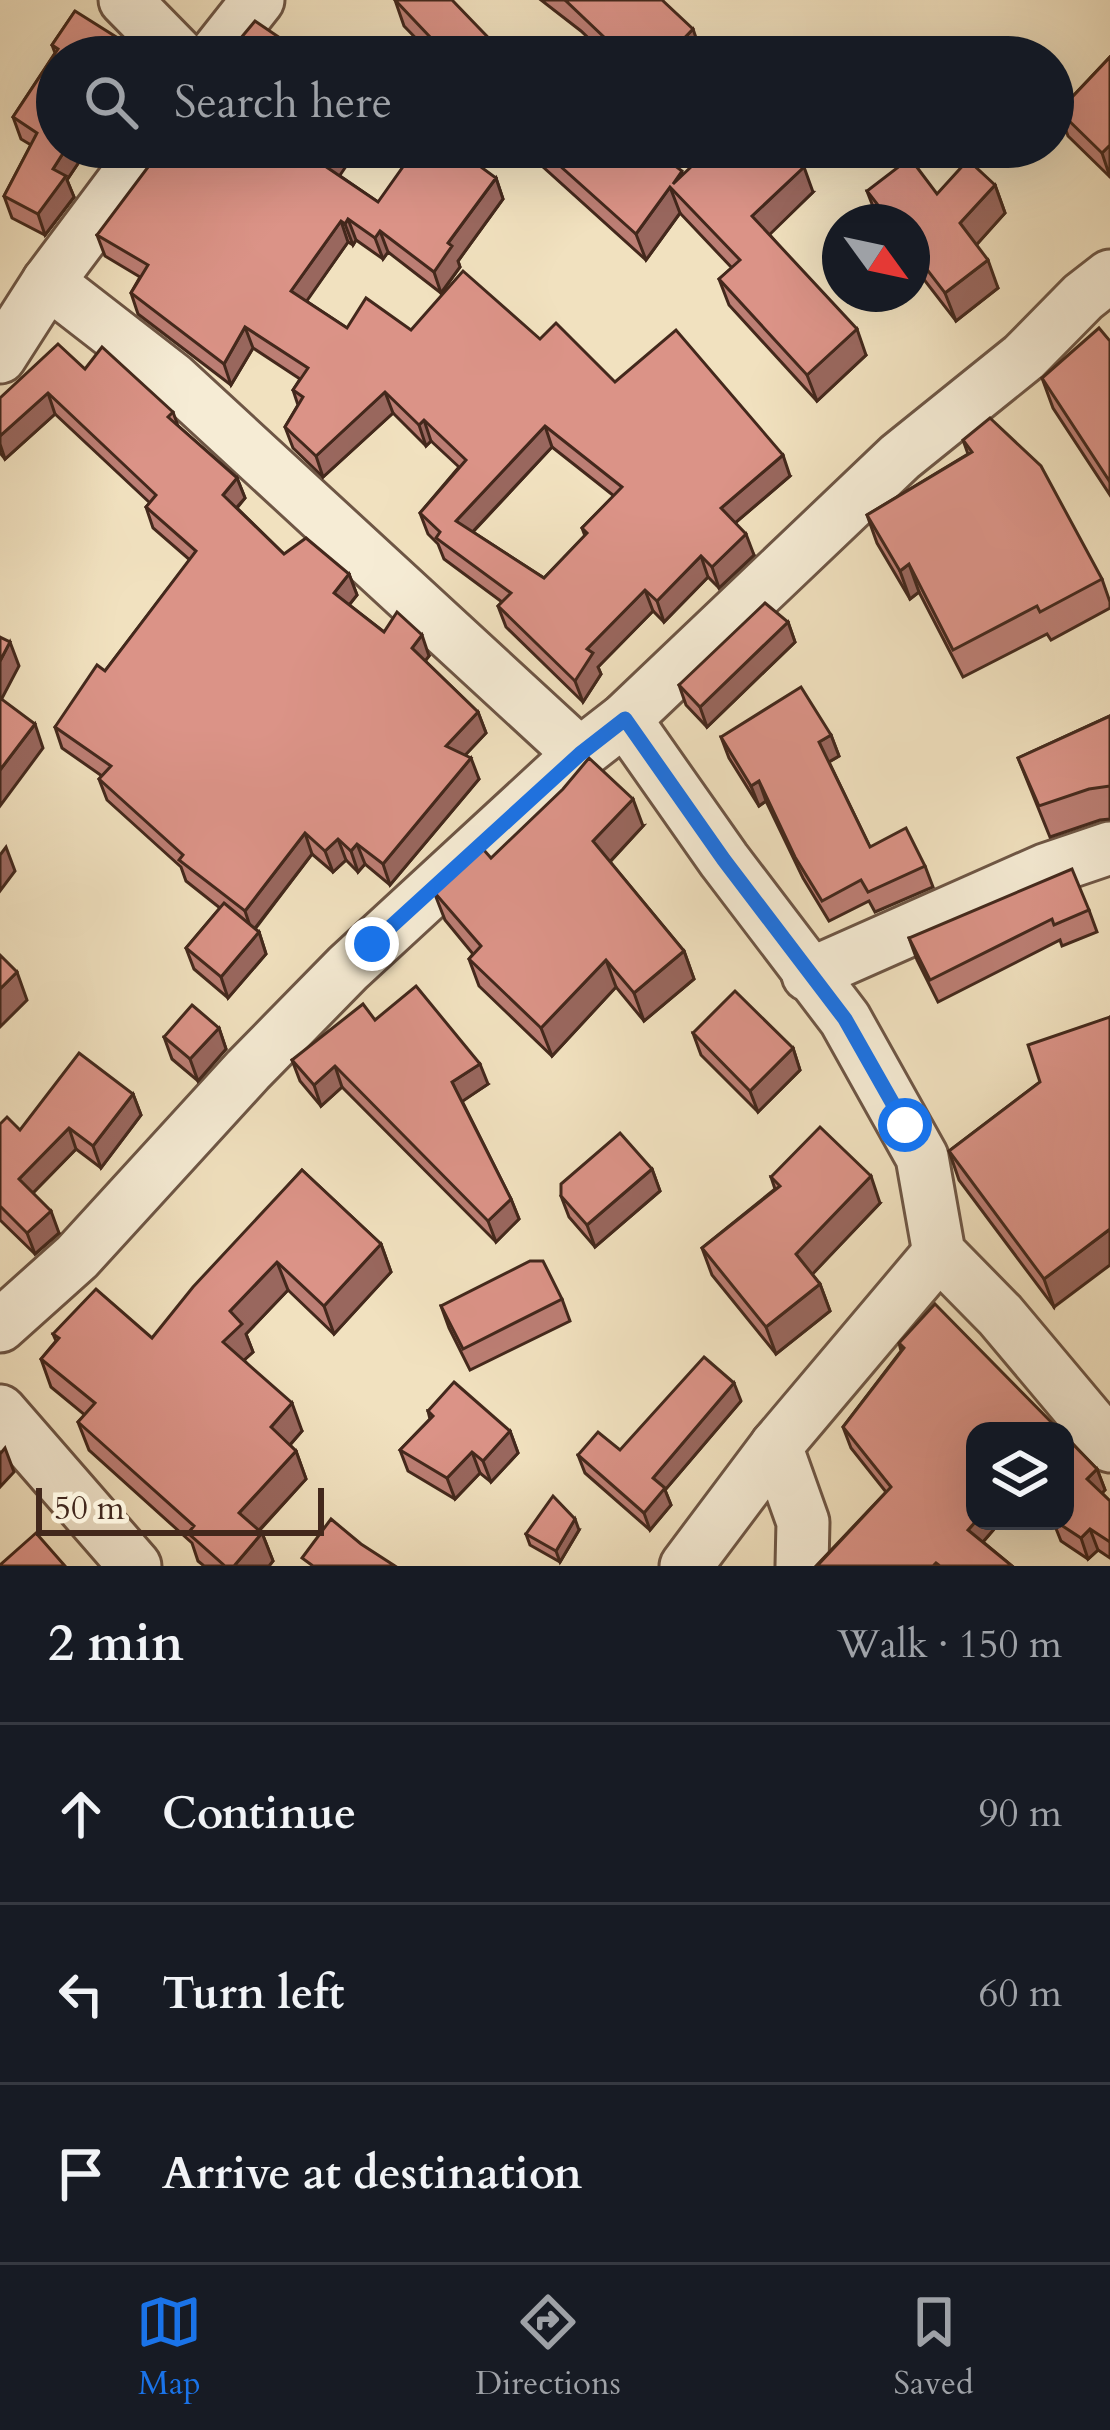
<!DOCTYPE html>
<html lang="en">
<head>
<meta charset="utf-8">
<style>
	:root { --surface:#171b24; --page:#20242c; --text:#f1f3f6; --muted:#9ea1a6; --line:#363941; --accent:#1a73e8 }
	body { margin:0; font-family:Cardo,serif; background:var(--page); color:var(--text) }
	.controls { position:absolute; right:36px; bottom:36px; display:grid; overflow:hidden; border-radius:24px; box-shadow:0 12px 48px #0002 }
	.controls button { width:108px; height:108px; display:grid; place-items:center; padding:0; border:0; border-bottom:3px solid var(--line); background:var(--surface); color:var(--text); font:60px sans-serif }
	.compass { position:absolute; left:822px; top:204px; width:108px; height:108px; border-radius:50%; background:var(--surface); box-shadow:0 12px 48px #0002; rotate:123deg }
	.scale { position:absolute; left:36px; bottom:30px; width:288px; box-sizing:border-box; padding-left:12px; border:6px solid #43281c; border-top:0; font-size:33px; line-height:42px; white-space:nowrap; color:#43281c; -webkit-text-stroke:9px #f6ecd5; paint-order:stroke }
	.stop { position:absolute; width:36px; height:36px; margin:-27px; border:9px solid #1a73e8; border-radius:50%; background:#fff }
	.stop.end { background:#1a73e8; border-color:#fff; box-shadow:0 3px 12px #0008 }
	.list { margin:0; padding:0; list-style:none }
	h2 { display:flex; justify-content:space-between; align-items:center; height:156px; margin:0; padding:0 48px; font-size:51px }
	h2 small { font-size:39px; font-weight:400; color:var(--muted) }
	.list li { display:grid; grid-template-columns:78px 1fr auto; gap:36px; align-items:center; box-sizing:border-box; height:180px; padding:0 48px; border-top:3px solid var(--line) }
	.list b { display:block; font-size:45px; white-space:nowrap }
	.list em { font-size:39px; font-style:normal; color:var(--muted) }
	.icon { flex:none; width:66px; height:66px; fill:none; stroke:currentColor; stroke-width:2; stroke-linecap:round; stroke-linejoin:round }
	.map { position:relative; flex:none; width:1110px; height:1566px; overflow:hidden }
	.search { position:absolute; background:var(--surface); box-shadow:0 12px 48px #0002; left:36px; right:36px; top:36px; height:132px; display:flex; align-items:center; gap:30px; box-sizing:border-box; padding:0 42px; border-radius:66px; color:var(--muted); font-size:45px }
	.sheet { height:696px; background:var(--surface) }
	nav { display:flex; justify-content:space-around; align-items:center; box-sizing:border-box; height:168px; border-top:3px solid var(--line); background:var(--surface); font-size:33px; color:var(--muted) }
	nav a { display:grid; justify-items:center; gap:6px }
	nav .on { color:var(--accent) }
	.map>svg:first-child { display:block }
</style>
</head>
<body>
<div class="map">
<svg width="1110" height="1566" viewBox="0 0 1110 1566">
	<rect width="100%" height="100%" fill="#f1e1bf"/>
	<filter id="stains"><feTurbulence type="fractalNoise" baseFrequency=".00167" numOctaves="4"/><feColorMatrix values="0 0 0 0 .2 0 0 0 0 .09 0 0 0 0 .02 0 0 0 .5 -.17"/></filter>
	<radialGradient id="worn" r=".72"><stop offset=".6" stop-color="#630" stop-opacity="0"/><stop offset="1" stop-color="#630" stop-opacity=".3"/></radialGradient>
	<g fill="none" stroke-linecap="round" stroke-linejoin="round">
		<g stroke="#6e5645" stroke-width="57">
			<g id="minor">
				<path d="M 125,0 L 181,57"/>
				<path d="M 213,57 L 258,0"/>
				<path d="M 48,282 L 173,379 L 580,754"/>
				<path d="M 0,357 L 48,282 L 149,147"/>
				<path d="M 625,719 L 724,860 L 845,1019 L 922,1157 L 939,1253 L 1000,1315 L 1110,1446"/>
				<path d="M 808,975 L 1045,870 L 1110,848"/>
				<path d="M 0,1326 L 77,1257 L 248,1070 L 348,968 L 580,754 L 625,719 L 900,457 L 1024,357 L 1083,297 L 1110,276"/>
				<path d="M 0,1411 L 135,1566"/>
				<path d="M 776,1446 L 803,1522 L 802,1566"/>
				<path d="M 686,1566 L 776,1446 L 939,1253"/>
			</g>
		</g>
		<use href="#minor" stroke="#f6ecd5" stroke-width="51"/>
	</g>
	<g fill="#bc7e74" stroke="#43281c" stroke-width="3" fill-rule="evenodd">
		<path d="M 395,0 L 507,57 L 434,57 L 404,26 Z"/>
		<path d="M 541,0 L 662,0 L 702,55 L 700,57 L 608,57 L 581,31 Z"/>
		<path d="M 75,11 L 57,147 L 89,147 L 67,180 L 74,197 L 45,235 L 12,218 L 4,196 L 31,145 L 21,139 L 13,117 L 55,53 L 52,45 Z"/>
		<path d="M 1110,57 L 1110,177 L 1068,136 L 1059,111 Z"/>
		<path d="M 521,147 L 650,147 L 683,174 L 813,192 L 769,234 L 866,355 L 817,401 L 729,305 L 719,279 L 732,268 L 680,213 L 646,260 Z"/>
		<path d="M 340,176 L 378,202 L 496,178 L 503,199 L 458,261 L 460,267 L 441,293 L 388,252 L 383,259 L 356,240 L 353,245 L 348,242 L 306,301 L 347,328 L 540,339 L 615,382 L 790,476 L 735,523 L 754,555 L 719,588 L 708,577 L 664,622 L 653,611 L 598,667 L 601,674 L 583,702 L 506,627 L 498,606 L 502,602 L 444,559 L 438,544 L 428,534 L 420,513 L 459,467 L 431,441 L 426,446 L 393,413 L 323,477 L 293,448 L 285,427 L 298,405 L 293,390 L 300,379 L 253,348 L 231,385 L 138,314 L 131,293 L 140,277 L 105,256 L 97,235 ZM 552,447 L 614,496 L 582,528 L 585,536 L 544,578 L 473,532 Z"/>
		<path d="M 995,185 L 1005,213 L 976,245 L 998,288 L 956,321 L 912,264 L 912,222 L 879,222 L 867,191 L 937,194 Z"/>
		<path d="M 1110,341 L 1110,495 L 1053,408 L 1042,378 Z"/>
		<path d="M 85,369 L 173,412 L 178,426 L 237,478 L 245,498 L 237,508 L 284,554 L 349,574 L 357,595 L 349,605 L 384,632 L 429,656 L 425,661 L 478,712 L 486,733 L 465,755 L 479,779 L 390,885 L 365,864 L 358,872 L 346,860 L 333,872 L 312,854 L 255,929 L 259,932 L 266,954 L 228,998 L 194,969 L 186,948 L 220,908 L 186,881 L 181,867 L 107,800 L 99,779 L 102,776 L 62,748 L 55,727 L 105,671 L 190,560 L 153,528 L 146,507 L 150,503 L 55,414 L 5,459 L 0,453 L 0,398 Z"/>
		<path d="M 963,440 L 1102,579 L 1110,602 L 1110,608 L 1051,640 L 1047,634 L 963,677 L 919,592 L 910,599 L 877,543 L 867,515 L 968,454 Z"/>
		<path d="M 788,622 L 795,642 L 707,727 L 686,705 L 679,685 Z"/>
		<path d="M 1110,716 L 1110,819 L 1100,820 L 1050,837 L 1018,758 Z"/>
		<path d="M 831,735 L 839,756 L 829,762 L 870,847 L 925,866 L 933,887 L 875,912 L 869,901 L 829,921 L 803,878 L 766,801 L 759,806 L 729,758 L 721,737 Z"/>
		<path d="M 643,826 L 610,862 L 684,951 L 694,979 L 644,1021 L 616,987 L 552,1056 L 479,986 L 469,959 L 473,954 L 445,920 L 434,892 L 491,858 Z"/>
		<path d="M 1089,910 L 1097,932 L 1062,946 L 1060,940 L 938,1002 L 917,960 L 909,938 Z"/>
		<path d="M 1110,1017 L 1054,1307 L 959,1180 L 949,1151 L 1040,1082 Z"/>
		<path d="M 375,1020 L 488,1084 L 462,1101 L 511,1199 L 519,1219 L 496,1242 L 342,1087 L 321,1106 L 300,1081 L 292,1060 Z"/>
		<path d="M 219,1028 L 226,1049 L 198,1081 L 172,1059 L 164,1037 Z"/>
		<path d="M 693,1033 L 793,1048 L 800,1070 L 758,1112 L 701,1055 Z"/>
		<path d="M 133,1094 L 141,1115 L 101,1168 L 76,1149 L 33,1193 L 59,1233 L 35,1254 L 0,1220 L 0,1124 L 20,1130 Z"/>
		<path d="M 652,1169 L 660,1191 L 595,1247 L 569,1217 L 561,1196 Z"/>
		<path d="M 302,1170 L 381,1244 L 391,1272 L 334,1334 L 288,1290 L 246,1334 L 253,1352 L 244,1360 L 302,1431 L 290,1445 L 296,1451 L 306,1479 L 259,1531 L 262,1533 L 273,1561 L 269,1566 L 204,1566 L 198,1561 L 192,1543 L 89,1450 L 78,1422 L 85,1415 L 51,1387 L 41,1359 L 56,1341 L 53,1334 L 152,1338 Z"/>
		<path d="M 771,1177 L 880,1203 L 812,1274 L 820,1284 L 830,1311 L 776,1354 L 712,1275 L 702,1248 L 775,1189 Z"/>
		<path d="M 562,1299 L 570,1321 L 470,1370 L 449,1328 L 441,1306 Z"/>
		<path d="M 899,1343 L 975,1431 L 975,1521 L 1001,1521 L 983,1542 L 1012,1566 L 816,1566 L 886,1492 L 851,1448 L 843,1427 L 901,1351 Z"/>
		<path d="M 741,1401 L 665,1490 L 671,1505 L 650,1530 L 585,1473 L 578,1455 L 620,1450 Z"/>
		<path d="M 428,1411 L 510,1431 L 518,1453 L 491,1482 L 480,1473 L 455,1499 L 408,1471 L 400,1450 L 430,1419 Z"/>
		<path d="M 1065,1436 L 1097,1469 L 1105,1490 L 1102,1493 L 1110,1501 L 1110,1558 L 1098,1550 L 1088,1559 L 1061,1541 L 1053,1521 L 1065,1521 Z"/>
		<path d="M 579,1530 L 560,1562 L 530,1545 L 526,1534 Z"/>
	</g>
	<g fill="#99675e" stroke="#43281c" stroke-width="3">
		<path d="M 693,29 L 702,55 L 700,57 L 666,57 Z"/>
		<path d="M 121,40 L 127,57 L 110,57 Z"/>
		<path d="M 1110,145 L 1110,177 L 1102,153 Z"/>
		<path d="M 67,147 L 89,147 L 67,180 L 74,197 L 45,235 L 38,214 L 53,169 Z"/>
		<path d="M 337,147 L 359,147 L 332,187 L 325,166 Z"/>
		<path d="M 804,167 L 813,192 L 762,242 L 752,216 Z"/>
		<path d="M 496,178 L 503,199 L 458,261 L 460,267 L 441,293 L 434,272 L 448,243 Z"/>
		<path d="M 995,185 L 1005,213 L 970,252 L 960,223 Z"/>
		<path d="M 670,187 L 680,213 L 646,260 L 636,234 Z"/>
		<path d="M 348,219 L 356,240 L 353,245 L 345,224 Z"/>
		<path d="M 341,221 L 348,242 L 299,312 L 291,291 Z"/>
		<path d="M 380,231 L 388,252 L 383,259 L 375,238 Z"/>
		<path d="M 988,260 L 998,288 L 956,321 L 945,293 Z"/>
		<path d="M 245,327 L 253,348 L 231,385 L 224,364 Z"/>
		<path d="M 857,329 L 866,355 L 817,401 L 807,375 Z"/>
		<path d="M 385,392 L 393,413 L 323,477 L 316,456 Z"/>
		<path d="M 48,393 L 55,414 L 5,459 L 0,444 L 0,436 Z"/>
		<path d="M 424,420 L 431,441 L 426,446 L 419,425 Z"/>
		<path d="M 545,426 L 552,447 L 463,542 L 456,521 Z"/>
		<path d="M 783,455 L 790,476 L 728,529 L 721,508 Z"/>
		<path d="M 237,478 L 245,498 L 230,515 L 223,495 Z"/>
		<path d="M 746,534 L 754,555 L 719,588 L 712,567 Z"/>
		<path d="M 701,556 L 708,577 L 664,622 L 657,601 Z"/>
		<path d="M 909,564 L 919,592 L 910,599 L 900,571 Z"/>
		<path d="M 349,574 L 357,595 L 342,614 L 334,593 Z"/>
		<path d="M 645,590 L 653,611 L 598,667 L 601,674 L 583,702 L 575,681 L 587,649 Z"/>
		<path d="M 788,622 L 795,642 L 707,727 L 700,707 Z"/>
		<path d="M 422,635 L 429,656 L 419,669 L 412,648 Z"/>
		<path d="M 10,642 L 19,666 L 0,702 L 0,661 Z"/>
		<path d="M 478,712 L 486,733 L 454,767 L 446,746 Z"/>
		<path d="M 35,724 L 43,748 L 0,806 L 0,770 Z"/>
		<path d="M 831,735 L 839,756 L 827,763 L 819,742 Z"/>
		<path d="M 471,758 L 479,779 L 390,885 L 383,864 Z"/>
		<path d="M 759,781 L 766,801 L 759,806 L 751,786 Z"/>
		<path d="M 633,799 L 643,826 L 603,869 L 593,841 Z"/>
		<path d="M 305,833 L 312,854 L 252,932 L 245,911 Z"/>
		<path d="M 338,839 L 346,860 L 333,872 L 325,851 Z"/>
		<path d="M 357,844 L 365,864 L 358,872 L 351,851 Z"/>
		<path d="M 6,847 L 15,871 L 0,891 L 0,855 Z"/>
		<path d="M 259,932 L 266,954 L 228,998 L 221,977 Z"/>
		<path d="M 684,951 L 694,979 L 644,1021 L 634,993 Z"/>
		<path d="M 606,960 L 616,987 L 552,1056 L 541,1028 Z"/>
		<path d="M 17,972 L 27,1000 L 0,1027 L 0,989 Z"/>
		<path d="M 219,1028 L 226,1049 L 198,1081 L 190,1059 Z"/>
		<path d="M 793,1048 L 800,1070 L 758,1112 L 750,1091 Z"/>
		<path d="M 480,1064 L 488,1084 L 460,1103 L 452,1082 Z"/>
		<path d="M 335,1066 L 342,1087 L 321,1106 L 314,1085 Z"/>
		<path d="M 133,1094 L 141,1115 L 101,1168 L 93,1146 Z"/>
		<path d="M 69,1128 L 76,1149 L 26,1200 L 19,1179 Z"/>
		<path d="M 652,1169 L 660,1191 L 595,1247 L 587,1225 Z"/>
		<path d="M 871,1176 L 880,1203 L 806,1281 L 796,1254 Z"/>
		<path d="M 511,1199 L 519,1219 L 496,1242 L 488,1221 Z"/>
		<path d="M 51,1211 L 59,1233 L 35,1254 L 27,1233 Z"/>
		<path d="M 1110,1229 L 1110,1265 L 1054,1307 L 1044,1279 Z"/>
		<path d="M 381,1244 L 391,1272 L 334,1334 L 324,1306 Z"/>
		<path d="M 277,1262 L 288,1290 L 246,1334 L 253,1352 L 233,1370 L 223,1342 L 230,1311 Z"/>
		<path d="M 820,1284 L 830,1311 L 776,1354 L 766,1327 Z"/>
		<path d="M 734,1383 L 741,1401 L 665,1490 L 671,1505 L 650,1530 L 644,1513 L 653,1478 Z"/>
		<path d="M 292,1403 L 302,1431 L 281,1455 L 271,1427 Z"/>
		<path d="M 510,1431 L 518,1453 L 491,1482 L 483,1461 Z"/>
		<path d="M 5,1448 L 14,1472 L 0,1487 L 0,1454 Z"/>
		<path d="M 296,1451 L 306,1479 L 249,1541 L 239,1513 Z"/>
		<path d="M 472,1452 L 480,1473 L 455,1499 L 447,1478 Z"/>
		<path d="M 1097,1469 L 1105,1490 L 1095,1500 L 1087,1479 Z"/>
		<path d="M 575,1519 L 579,1530 L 560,1562 L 556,1551 Z"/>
		<path d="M 976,1521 L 1001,1521 L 976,1550 L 968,1530 Z"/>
		<path d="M 1090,1529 L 1098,1550 L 1088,1559 L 1081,1538 Z"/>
		<path d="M 262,1533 L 273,1561 L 269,1566 L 234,1566 Z"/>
	</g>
	<g fill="#db9387" stroke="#43281c" stroke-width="3" fill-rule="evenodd">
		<path d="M 395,0 L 452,0 L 507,57 L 449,57 Z"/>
		<path d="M 565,0 L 662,0 L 693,29 L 666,57 L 625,57 Z"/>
		<path d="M 75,11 L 121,40 L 110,57 L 57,57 L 57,147 L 67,147 L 53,169 L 66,176 L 38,214 L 4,196 L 37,133 L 13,117 L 58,49 L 52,45 Z"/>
		<path d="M 255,21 L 308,57 L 225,57 Z"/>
		<path d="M 1110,57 L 1110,145 L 1102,153 L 1059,111 Z"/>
		<path d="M 163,147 L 337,147 L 325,166 L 378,202 L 417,147 L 454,147 L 496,178 L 448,243 L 452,246 L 434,272 L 380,231 L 375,238 L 348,219 L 345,224 L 341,221 L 291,291 L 347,328 L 366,298 L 411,330 L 463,271 L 540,339 L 556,323 L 615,382 L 676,330 L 783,455 L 721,508 L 746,534 L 712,567 L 701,556 L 657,601 L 645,590 L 587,649 L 593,653 L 575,681 L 498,606 L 511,593 L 436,538 L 440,532 L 420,513 L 466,460 L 424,420 L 419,425 L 385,392 L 316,456 L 285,427 L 303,397 L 293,390 L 308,368 L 245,327 L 224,364 L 131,293 L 148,265 L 97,235 ZM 545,426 L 622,487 L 582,528 L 587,533 L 544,578 L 456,521 Z"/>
		<path d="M 539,147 L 650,147 L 682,171 L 673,184 L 712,147 L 785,147 L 804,167 L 752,216 L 857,329 L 807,375 L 719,279 L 740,260 L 670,187 L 636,234 Z"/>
		<path d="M 910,158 L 937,194 L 968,160 L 995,185 L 960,223 L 988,260 L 945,293 L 912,250 L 912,222 L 891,222 L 867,191 Z"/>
		<path d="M 1099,328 L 1110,341 L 1110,482 L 1042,378 Z"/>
		<path d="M 58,344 L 85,369 L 102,347 L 173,412 L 168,417 L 237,478 L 223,495 L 284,554 L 306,538 L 349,574 L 334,593 L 384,632 L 397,612 L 422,635 L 412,648 L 478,712 L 446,746 L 471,758 L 383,864 L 357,844 L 351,851 L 338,839 L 325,851 L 305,833 L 245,911 L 179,860 L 183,855 L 99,779 L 111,766 L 55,727 L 97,665 L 105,671 L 196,551 L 146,507 L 156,495 L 48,393 L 0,436 L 0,398 Z"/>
		<path d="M 990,418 L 1041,466 L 1102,579 L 1040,612 L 1037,606 L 953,650 L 909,564 L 900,571 L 867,515 L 972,452 L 963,440 Z"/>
		<path d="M 765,603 L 788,622 L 700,707 L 679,685 Z"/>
		<path d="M 0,637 L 10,642 L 0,661 Z"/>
		<path d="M 801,687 L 831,735 L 819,742 L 870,847 L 906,828 L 925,866 L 868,892 L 861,880 L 822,901 L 795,857 L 759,781 L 751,786 L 721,737 Z"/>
		<path d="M 0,698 L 35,724 L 0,770 Z"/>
		<path d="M 1110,716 L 1110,786 L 1089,789 L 1039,806 L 1018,758 Z"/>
		<path d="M 589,758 L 633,799 L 593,841 L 684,951 L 634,993 L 606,960 L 541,1028 L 469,959 L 481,946 L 434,892 L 483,849 L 491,858 L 563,789 Z"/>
		<path d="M 1072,869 L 1089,910 L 1054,925 L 1052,919 L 930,980 L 909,938 Z"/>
		<path d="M 224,903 L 259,932 L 221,977 L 186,948 Z"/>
		<path d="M 0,955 L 17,972 L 0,989 Z"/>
		<path d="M 416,986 L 480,1064 L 452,1082 L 511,1199 L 488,1221 L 335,1066 L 314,1085 L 292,1060 L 363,1004 L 375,1020 Z"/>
		<path d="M 735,991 L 793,1048 L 750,1091 L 693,1033 Z"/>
		<path d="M 192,1005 L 219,1028 L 190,1059 L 164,1037 Z"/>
		<path d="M 1110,1017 L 1110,1229 L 1044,1279 L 949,1151 L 1040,1082 L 1028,1045 Z"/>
		<path d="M 79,1053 L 133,1094 L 93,1146 L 69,1128 L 19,1179 L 51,1211 L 27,1233 L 0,1206 L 0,1124 L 7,1117 L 20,1130 Z"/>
		<path d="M 820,1127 L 871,1176 L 796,1254 L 820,1284 L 766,1327 L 702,1248 L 780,1186 L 771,1177 Z"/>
		<path d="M 620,1133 L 652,1169 L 587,1225 L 561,1196 L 561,1184 Z"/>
		<path d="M 302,1170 L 381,1244 L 324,1306 L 277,1262 L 230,1311 L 242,1324 L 223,1342 L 292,1403 L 271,1427 L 296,1451 L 239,1513 L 262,1533 L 234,1566 L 225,1566 L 188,1533 L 194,1526 L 78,1422 L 95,1403 L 41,1359 L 59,1338 L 53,1334 L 96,1289 L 152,1338 L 193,1287 Z"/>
		<path d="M 530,1261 L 543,1261 L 562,1299 L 463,1349 L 441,1306 Z"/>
		<path d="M 935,1304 L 1060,1431 L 975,1431 L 976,1521 L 968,1530 L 1012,1566 L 940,1566 L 936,1563 L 933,1566 L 817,1566 L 891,1487 L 843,1427 L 904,1348 L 899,1343 Z"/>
		<path d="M 704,1357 L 734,1383 L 653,1478 L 665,1488 L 644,1513 L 578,1455 L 598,1432 L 620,1450 Z"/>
		<path d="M 454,1382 L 510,1431 L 483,1461 L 472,1452 L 447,1478 L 400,1450 L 433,1416 L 428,1411 Z"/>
		<path d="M 1065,1436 L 1097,1469 L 1087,1479 L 1110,1501 L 1110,1542 L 1090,1529 L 1081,1538 L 1055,1521 L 1065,1521 L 1065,1501 L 1068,1497 L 1065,1494 Z"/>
		<path d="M 553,1496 L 575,1519 L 556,1551 L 526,1534 Z"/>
		<path d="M 331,1519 L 361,1544 L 395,1566 L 313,1566 L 302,1558 Z"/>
		<path d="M 36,1533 L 65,1566 L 0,1566 L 0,1565 Z"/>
	</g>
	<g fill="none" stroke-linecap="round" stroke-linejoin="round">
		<path stroke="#1a73e8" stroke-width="15" d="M 372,944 L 580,754 L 625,719 L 724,860 L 845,1019 L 905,1125"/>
	</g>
	<rect width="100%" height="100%" filter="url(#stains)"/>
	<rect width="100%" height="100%" fill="url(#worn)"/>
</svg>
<div class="controls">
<button><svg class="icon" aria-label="layers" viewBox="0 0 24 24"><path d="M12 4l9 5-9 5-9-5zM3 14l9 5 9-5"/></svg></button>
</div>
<svg class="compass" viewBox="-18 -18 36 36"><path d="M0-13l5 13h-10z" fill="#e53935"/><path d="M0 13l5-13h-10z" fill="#9ea1a6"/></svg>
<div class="scale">50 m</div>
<div class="stop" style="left:905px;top:1125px"></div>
<div class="stop end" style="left:372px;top:944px"></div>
<div class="search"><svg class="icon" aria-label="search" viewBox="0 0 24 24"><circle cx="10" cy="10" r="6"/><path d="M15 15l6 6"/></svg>Search here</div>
</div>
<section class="sheet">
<h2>2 min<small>Walk · 150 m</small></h2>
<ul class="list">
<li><svg class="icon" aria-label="ahead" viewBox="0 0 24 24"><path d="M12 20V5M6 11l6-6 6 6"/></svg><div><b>Continue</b></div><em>90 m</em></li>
<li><svg class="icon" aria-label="left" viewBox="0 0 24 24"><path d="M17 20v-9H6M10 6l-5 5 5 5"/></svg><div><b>Turn left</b></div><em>60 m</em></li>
<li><svg class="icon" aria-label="arrive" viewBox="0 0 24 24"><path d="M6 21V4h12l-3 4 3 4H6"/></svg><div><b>Arrive at destination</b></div></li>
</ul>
</section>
<nav>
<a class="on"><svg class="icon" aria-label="map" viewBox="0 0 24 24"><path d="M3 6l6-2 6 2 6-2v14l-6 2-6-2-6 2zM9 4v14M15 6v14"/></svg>Map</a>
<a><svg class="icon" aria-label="directions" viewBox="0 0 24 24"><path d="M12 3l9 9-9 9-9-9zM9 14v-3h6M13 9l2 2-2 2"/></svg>Directions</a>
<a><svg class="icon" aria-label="saved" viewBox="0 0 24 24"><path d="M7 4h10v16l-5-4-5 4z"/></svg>Saved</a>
</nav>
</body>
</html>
